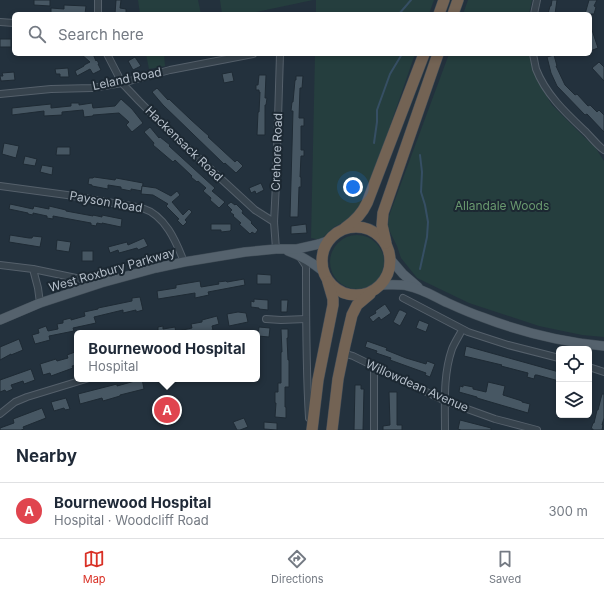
<!DOCTYPE html>
<html lang="en">
<head>
<meta charset="utf-8">
<style>
	:root { --surface:#fff; --page:#f6f6f7; --text:#1f2937; --muted:#747a83; --line:#e0e1e3; --accent:#d93025 }
	body { margin:0; font-family:Inter,sans-serif; background:var(--page); color:var(--text) }
	.controls { position:absolute; right:12px; bottom:12px; display:grid; overflow:hidden; border-radius:6px; box-shadow:0 2px 6px #0003 }
	.controls button { width:36px; height:36px; display:grid; place-items:center; padding:0; border:0; border-bottom:1px solid var(--line); background:var(--surface); color:var(--text); font:20px sans-serif }
	.you { position:absolute; left:353px; top:187px; width:14px; height:14px; margin:-10px; border:3px solid #fff; border-radius:50%; background:#1a73e8; box-shadow:0 0 0 6px #1a73e833 }
	.badge { display:grid; place-items:center; width:26px; height:26px; border-radius:50%; background:var(--accent); color:#fff; font-size:13px; font-weight:700 }
	.pin { position:absolute; translate:-50% -50%; border:2px solid #fff; box-shadow:0 1px 4px #0006 }
	.popup { position:absolute; left:74px; top:330px; width:186px; height:52px; box-sizing:border-box; display:grid; place-content:center; border-radius:6px; background:var(--surface); filter:drop-shadow(0 1px 3px #0005); font-size:13px; white-space:nowrap; color:var(--muted) }
	.popup b { font-size:15px; color:var(--text) }
	.popup::after { content:''; position:absolute; left:50%; top:100%; margin-left:-8px; border:8px solid transparent; border-top-color:var(--surface) }
	.list { margin:0; padding:0; list-style:none }
	h2 { display:flex; justify-content:space-between; align-items:center; height:52px; margin:0; padding:0 16px; font-size:17px }
	h2 small { font-size:13px; font-weight:400; color:var(--muted) }
	.list li { display:grid; grid-template-columns:26px 1fr auto; gap:12px; align-items:center; box-sizing:border-box; height:56px; padding:0 16px; border-top:1px solid var(--line) }
	.list b { display:block; font-size:15px; white-space:nowrap }
	.list p { margin:0; font-size:13px; white-space:nowrap; color:var(--muted) }
	.list em { font-size:13px; font-style:normal; color:var(--muted) }
	.icon { flex:none; width:22px; height:22px; fill:none; stroke:currentColor; stroke-width:2; stroke-linecap:round; stroke-linejoin:round }
	.map { position:relative; flex:none; width:604px; height:430px; overflow:hidden }
	.search { position:absolute; background:var(--surface); box-shadow:0 2px 6px #0003; left:12px; right:12px; top:12px; height:44px; display:flex; align-items:center; gap:10px; box-sizing:border-box; padding:0 14px; border-radius:6px; color:var(--muted); font-size:15px }
	.sheet { height:108px; background:var(--surface) }
	nav { display:flex; justify-content:space-around; align-items:center; box-sizing:border-box; height:56px; border-top:1px solid var(--line); background:var(--surface); font-size:11px; color:var(--muted) }
	nav a { display:grid; justify-items:center; gap:2px }
	nav .on { color:var(--accent) }
	.map>svg:first-child { display:block }
</style>
</head>
<body>
<div class="map">
<svg width="604" height="430" viewBox="0 0 604 430">
	<rect width="100%" height="100%" fill="#23313d"/>
	<g fill="#253e3e">
		<path d="M 138,0 L 198,0 L 201,14 L 140,14 Z"/>
		<path d="M 220,0 L 313,0 L 247,14 L 222,14 Z"/>
		<path d="M 316,0 L 434,0 L 429,14 L 316,14 Z"/>
		<path d="M 468,0 L 532,0 L 529,14 L 463,14 Z"/>
		<path d="M 146,54 L 164,54 L 165,66 L 149,69 Z"/>
		<path d="M 315,54 L 415,54 L 363,204 L 350,220 L 342,223 L 334,227 L 320,240 L 311,238 Z"/>
		<path d="M 449,54 L 529,54 L 536,78 L 546,95 L 552,105 L 584,137 L 595,147 L 604,161 L 604,337 L 582,335 L 539,326 L 469,303 L 417,278 L 401,258 L 397,246 L 391,234 L 389,229 L 388,225 L 389,216 Z"/>
		<circle cx="357" cy="262" r="27"/>
	</g>
	<g fill="none" stroke-linecap="round" stroke-linejoin="round">
		<g stroke="#364f64" stroke-width="2">
			<path d="M 399,14 L 411,0"/>
			<path d="M 374,143 L 377,122 L 377,110 L 390,74 L 402,54"/>
			<path d="M 420,155 L 422,172 L 421,192 L 425,205 L 428,222 L 427,237 L 420,269"/>
		</g>
	</g>
	<g fill="#475763" stroke="#1e2a34">
		<path d="M 34,0 L 50,0 L 50,6 L 34,5 Z"/>
		<path d="M 116,0 L 121,0 L 120,8 L 126,9 L 126,14 L 115,14 Z"/>
		<path d="M 552,0 L 557,0 L 555,14 L 548,14 L 550,6 L 551,6 Z"/>
		<path d="M 589,0 L 597,0 L 594,6 L 596,7 L 594,14 L 585,14 Z"/>
		<path d="M 64,5 L 86,6 L 85,14 L 51,14 L 51,8 L 64,9 Z"/>
		<path d="M 591,27 L 598,48 L 590,51 L 590,28 Z"/>
		<rect x="0" y="39" width="11" height="8"/>
		<path d="M 81,54 L 93,54 L 96,61 L 97,60 L 99,64 L 98,64 L 101,70 L 93,74 L 90,69 L 77,76 L 75,71 L 84,66 L 84,65 L 90,62 Z"/>
		<path d="M 554,55 L 557,66 L 556,66 L 565,85 L 575,95 L 577,94 L 588,106 L 590,105 L 597,112 L 599,110 L 604,115 L 604,132 L 587,114 L 585,115 L 557,86 L 551,73 L 547,57 Z"/>
		<path d="M 135,57 L 141,66 L 133,70 L 128,61 Z"/>
		<path d="M 599,62 L 604,67 L 604,81 L 592,68 Z"/>
		<path d="M 68,68 L 69,77 L 60,77 L 60,74 L 56,74 L 55,69 Z"/>
		<path d="M 14,72 L 15,80 L 1,81 L 0,76 L 3,76 L 2,73 Z"/>
		<path d="M 232,72 L 234,81 L 224,83 L 222,74 Z"/>
		<path d="M 259,75 L 266,75 L 265,98 L 267,98 L 266,105 L 265,105 L 265,135 L 257,135 L 258,112 L 259,112 L 260,92 L 259,92 L 259,90 L 256,90 L 256,85 L 258,85 Z"/>
		<path d="M 296,76 L 303,76 L 302,88 L 300,88 L 299,118 L 304,118 L 304,126 L 301,126 L 301,150 L 304,150 L 304,156 L 301,156 L 300,177 L 301,177 L 301,187 L 299,187 L 298,217 L 290,217 L 293,111 L 291,111 L 292,102 L 293,102 L 295,80 L 296,80 Z"/>
		<path d="M 157,88 L 168,100 L 169,99 L 190,119 L 201,129 L 209,136 L 208,137 L 235,162 L 237,160 L 243,166 L 236,173 L 225,163 L 224,164 L 163,105 L 152,92 Z"/>
		<path d="M 121,99 L 132,109 L 143,123 L 132,132 L 126,125 L 129,122 L 119,113 L 93,115 L 93,116 L 84,117 L 83,110 L 62,112 L 62,115 L 44,116 L 44,111 L 12,115 L 12,108 L 51,104 L 51,108 L 71,106 L 71,103 L 79,103 L 79,105 L 92,103 L 93,108 L 115,106 Z"/>
		<path d="M 150,127 L 159,138 L 160,137 L 170,145 L 169,146 L 215,188 L 212,191 L 225,202 L 219,208 L 210,200 L 211,198 L 203,191 L 206,188 L 198,181 L 197,182 L 191,177 L 192,176 L 175,160 L 173,162 L 153,145 L 154,143 L 144,132 Z"/>
		<path d="M 4,143 L 19,146 L 16,158 L 2,154 Z"/>
		<path d="M 57,147 L 70,147 L 70,155 L 56,155 Z"/>
		<path d="M 25,156 L 37,159 L 35,166 L 23,164 Z"/>
		<path d="M 42,165 L 53,167 L 52,175 L 40,172 Z"/>
		<path d="M 94,177 L 115,180 L 116,178 L 143,183 L 142,191 L 131,189 L 131,191 L 121,189 L 121,187 L 108,185 L 108,189 L 92,186 L 92,185 L 88,184 L 89,178 L 93,178 Z"/>
		<path d="M 261,183 L 264,190 L 256,194 L 255,191 L 251,193 L 249,188 Z"/>
		<path d="M 142,186 L 156,188 L 171,196 L 177,191 L 180,195 L 172,202 L 183,215 L 189,209 L 192,212 L 185,220 L 187,222 L 183,226 L 177,220 L 179,219 L 166,206 L 168,204 L 153,195 L 141,194 Z"/>
		<path d="M 231,202 L 235,205 L 236,204 L 243,211 L 242,213 L 252,222 L 251,223 L 258,230 L 255,234 L 252,232 L 250,234 L 239,224 L 241,223 L 233,216 L 234,215 L 230,212 L 232,210 L 227,205 Z"/>
		<path d="M 10,204 L 33,209 L 34,206 L 49,209 L 49,206 L 66,210 L 66,211 L 93,216 L 93,215 L 102,217 L 102,215 L 122,219 L 121,227 L 102,223 L 102,224 L 97,223 L 96,226 L 91,225 L 91,223 L 53,216 L 53,219 L 47,218 L 47,216 L 33,213 L 33,215 L 28,214 L 28,213 L 9,209 Z"/>
		<path d="M 211,224 L 231,224 L 231,230 L 230,231 L 221,232 L 221,230 L 211,230 Z"/>
		<path d="M 306,224 L 307,233 L 291,234 L 291,226 Z"/>
		<path d="M 10,235 L 29,238 L 32,238 L 33,236 L 42,237 L 40,247 L 9,242 Z"/>
		<path d="M 144,238 L 148,246 L 138,250 L 137,248 L 119,253 L 118,250 L 110,253 L 108,247 L 127,242 L 128,245 Z"/>
		<path d="M 57,240 L 71,242 L 69,252 L 56,250 Z"/>
		<rect x="82" y="251" width="11" height="10"/>
		<path d="M 257,274 L 271,275 L 271,284 L 257,284 Z"/>
		<path d="M 244,279 L 245,285 L 208,292 L 209,295 L 195,298 L 195,293 L 158,299 L 157,291 L 176,288 L 176,285 L 200,281 L 201,287 L 219,284 L 218,282 L 226,281 L 227,282 Z"/>
		<path d="M 140,297 L 143,310 L 136,312 L 136,310 L 123,313 L 123,310 L 94,317 L 96,323 L 73,328 L 74,331 L 49,336 L 50,340 L 35,344 L 32,335 L 39,333 L 38,329 L 46,326 L 48,331 L 58,329 L 57,324 L 63,323 L 63,320 L 71,318 L 71,320 L 85,316 L 84,312 L 98,309 L 98,308 L 132,301 L 132,298 Z"/>
		<path d="M 254,299 L 268,300 L 268,310 L 259,309 L 259,308 L 251,307 L 251,301 L 254,302 Z"/>
		<path d="M 281,300 L 288,300 L 287,312 L 281,312 Z"/>
		<path d="M 385,304 L 391,313 L 381,320 L 379,317 L 373,322 L 369,317 L 376,313 L 375,311 Z"/>
		<path d="M 399,310 L 401,310 L 407,313 L 400,326 L 393,322 Z"/>
		<path d="M 238,312 L 246,313 L 248,322 L 229,326 L 227,314 Z"/>
		<path d="M 217,316 L 219,324 L 212,326 L 213,330 L 199,333 L 178,333 L 178,331 L 192,328 L 191,324 L 202,322 L 202,320 Z"/>
		<path d="M 419,320 L 429,324 L 426,332 L 416,328 Z"/>
		<path d="M 163,326 L 163,329 L 175,327 L 176,333 L 156,333 L 156,331 L 158,330 L 158,327 Z"/>
		<path d="M 259,327 L 270,328 L 269,337 L 258,336 Z"/>
		<path d="M 281,329 L 288,329 L 288,338 L 287,338 L 288,360 L 289,360 L 289,387 L 285,387 L 285,407 L 286,407 L 286,418 L 275,417 L 276,403 L 275,403 L 275,392 L 278,392 L 278,383 L 281,383 L 281,352 L 282,352 Z"/>
		<path d="M 19,339 L 23,350 L 11,355 L 11,354 L 0,360 L 0,347 Z"/>
		<path d="M 367,341 L 387,348 L 386,350 L 406,358 L 426,364 L 427,361 L 435,364 L 430,377 L 425,375 L 426,373 L 390,360 L 391,358 L 376,353 L 377,351 L 365,347 Z"/>
		<path d="M 466,346 L 559,372 L 559,381 L 537,375 L 535,375 L 534,379 L 527,377 L 528,373 L 501,366 L 502,365 L 464,356 Z"/>
		<path d="M 75,352 L 77,359 L 77,365 L 72,366 L 73,368 L 51,376 L 50,373 L 43,375 L 40,364 L 56,359 L 57,361 L 68,358 L 67,355 Z"/>
		<path d="M 31,369 L 35,380 L 24,384 L 23,381 L 11,385 L 13,389 L 6,392 L 5,390 L 0,392 L 0,380 Z"/>
		<path d="M 142,379 L 144,389 L 120,395 L 120,396 L 103,401 L 102,398 L 80,404 L 78,394 L 117,384 L 117,386 Z"/>
		<path d="M 488,382 L 505,386 L 503,395 L 522,401 L 522,402 L 530,404 L 528,413 L 477,398 L 477,397 L 459,392 L 460,386 L 463,387 L 463,385 L 473,387 L 473,389 L 486,392 Z"/>
		<path d="M 355,385 L 361,385 L 361,389 L 364,389 L 363,430 L 354,430 Z"/>
		<path d="M 389,392 L 397,392 L 397,425 L 402,425 L 402,430 L 383,430 L 383,426 L 390,425 Z"/>
		<path d="M 602,394 L 604,394 L 604,418 L 602,425 L 603,425 L 602,430 L 593,430 L 593,429 L 591,429 L 593,423 L 594,423 L 597,410 L 598,410 Z"/>
		<path d="M 66,398 L 70,409 L 65,410 L 64,408 L 54,411 L 51,402 Z"/>
		<path d="M 42,408 L 46,418 L 23,427 L 24,429 L 21,430 L 0,430 L 0,428 L 14,423 L 13,419 Z"/>
		<path d="M 244,418 L 248,427 L 240,430 L 237,430 L 233,422 Z"/>
		<path d="M 460,420 L 491,428 L 491,430 L 461,430 L 458,429 Z"/>
		<path d="M 264,422 L 277,423 L 277,430 L 264,429 Z"/>
	</g>
	<g fill="none" stroke-linecap="round" stroke-linejoin="round">
		<g stroke="#55606b" stroke-width="8">
			<g id="street">
				<path d="M 98,14 L 98,0"/>
				<path d="M 534,14 L 537,0"/>
				<path d="M 0,22 L 14,23"/>
				<path d="M 107,54 L 122,83 L 139,101 L 169,131 L 255,210 L 274,222"/>
				<path d="M 533,54 C 534,59 535,64 536,69 C 546,95 567,114 586,132 C 592,138 597,145 604,150"/>
				<path d="M 0,94 L 51,89 L 92,88 L 122,83 L 170,70 L 253,54"/>
				<path d="M 0,186 L 67,195 L 142,208 C 165,215 176,241 184,262"/>
				<path d="M 276,249 L 274,222 L 276,184 L 280,54"/>
				<path d="M 300,257 L 306,266 L 306,273 C 306,322 306,370 309,418"/>
				<path d="M 0,265 L 33,269 L 38,288 L 40,303"/>
				<path d="M 33,269 L 100,283"/>
				<path d="M 403,298 L 468,332 L 508,345 L 559,358"/>
				<path d="M 266,319 L 281,320 L 306,319"/>
				<path d="M 343,353 L 353,356 L 445,401 L 495,419 L 537,430"/>
				<path d="M 589,367 L 604,372"/>
				<path d="M 0,414 L 15,402 L 27,397 L 86,379"/>
				<path d="M 374,430 L 374,367"/>
				<path d="M 445,430 C 445,403 443,375 452,349 C 455,342 459,336 462,330"/>
			</g>
		</g>
		<g stroke="#404c56" stroke-width="10">
			<g id="primary">
				<path d="M 288,251 C 302,256 312,262 324,272"/>
				<path d="M 391,260 L 403,274 L 418,287"/>
				<path d="M 381,285 C 390,285 399,284 408,286 C 423,289 435,297 448,303 C 459,308 470,313 482,317 C 521,332 562,342 604,346"/>
				<path d="M 0,320 L 40,303 L 101,283 L 156,268 L 184,262 L 245,252 L 276,249 L 297,249 L 319,244 L 330,240"/>
			</g>
		</g>
		<g stroke="#424d58" stroke-width="12">
			<g id="highway">
				<path d="M 439,14 L 444,0"/>
				<path d="M 453,14 L 458,0"/>
				<circle cx="356" cy="261" r="34"/>
				<path d="M 345,228 C 355,221 362,214 367,203 L 424,54"/>
				<path d="M 386,243 L 382,225 L 383,213 L 438,54"/>
				<path d="M 312,430 L 318,380 L 333,305 L 333,299 L 328,282"/>
				<path d="M 332,430 L 338,379 L 345,345 L 352,315 L 357,305 L 370,294"/>
			</g>
		</g>
		<use href="#street" stroke="#37434d" stroke-width="6"/>
		<use href="#primary" stroke="#55626d" stroke-width="9"/>
		<use href="#highway" stroke="#736354" stroke-width="11"/>
	</g>
	<g text-anchor="middle" stroke-width="4" stroke-linejoin="round" paint-order="stroke">
		<g font-size="12" fill="#b3bdc8" stroke="#1c2832">
			<text transform="translate(127 79) rotate(-12)" y="4">Leland Road</text>
			<text transform="translate(184 144) rotate(44)" y="4">Hackensack Road</text>
			<text transform="translate(277 152) rotate(-88)" y="4">Crehore Road</text>
			<text transform="translate(106 202) rotate(10)" y="4">Payson Road</text>
			<text transform="translate(112 270) rotate(-16)" y="4">West Roxbury Parkway</text>
			<text transform="translate(417 386) rotate(24)" y="4">Willowdean Avenue</text>
		</g>
		<g font-size="12" fill="#69996f" stroke="#1c2832">
			<text x="502" y="210">Allandale Woods</text>
		</g>
	</g>
</svg>
<div class="controls">
<button><svg class="icon" aria-label="locate" viewBox="0 0 24 24"><circle cx="12" cy="12" r="6"/><path d="M12 2v4M12 18v4M2 12h4M18 12h4"/></svg></button>
<button><svg class="icon" aria-label="layers" viewBox="0 0 24 24"><path d="M12 4l9 5-9 5-9-5zM3 14l9 5 9-5"/></svg></button>
</div>
<div class="you"></div>
<div class="pin badge" style="left:167px;top:410px;background:#e0444e">A</div>
<div class="popup"><b>Bournewood Hospital</b>Hospital</div>
<div class="search"><svg class="icon" aria-label="search" viewBox="0 0 24 24"><circle cx="10" cy="10" r="6"/><path d="M15 15l6 6"/></svg>Search here</div>
</div>
<section class="sheet">
<h2>Nearby<small></small></h2>
<ul class="list">
<li><span class="badge" style="background:#e0444e">A</span><div><b>Bournewood Hospital</b><p>Hospital · Woodcliff Road</p></div><em>300 m</em></li>
</ul>
</section>
<nav>
<a class="on"><svg class="icon" aria-label="map" viewBox="0 0 24 24"><path d="M3 6l6-2 6 2 6-2v14l-6 2-6-2-6 2zM9 4v14M15 6v14"/></svg>Map</a>
<a><svg class="icon" aria-label="directions" viewBox="0 0 24 24"><path d="M12 3l9 9-9 9-9-9zM9 14v-3h6M13 9l2 2-2 2"/></svg>Directions</a>
<a><svg class="icon" aria-label="saved" viewBox="0 0 24 24"><path d="M7 4h10v16l-5-4-5 4z"/></svg>Saved</a>
</nav>
</body>
</html>
